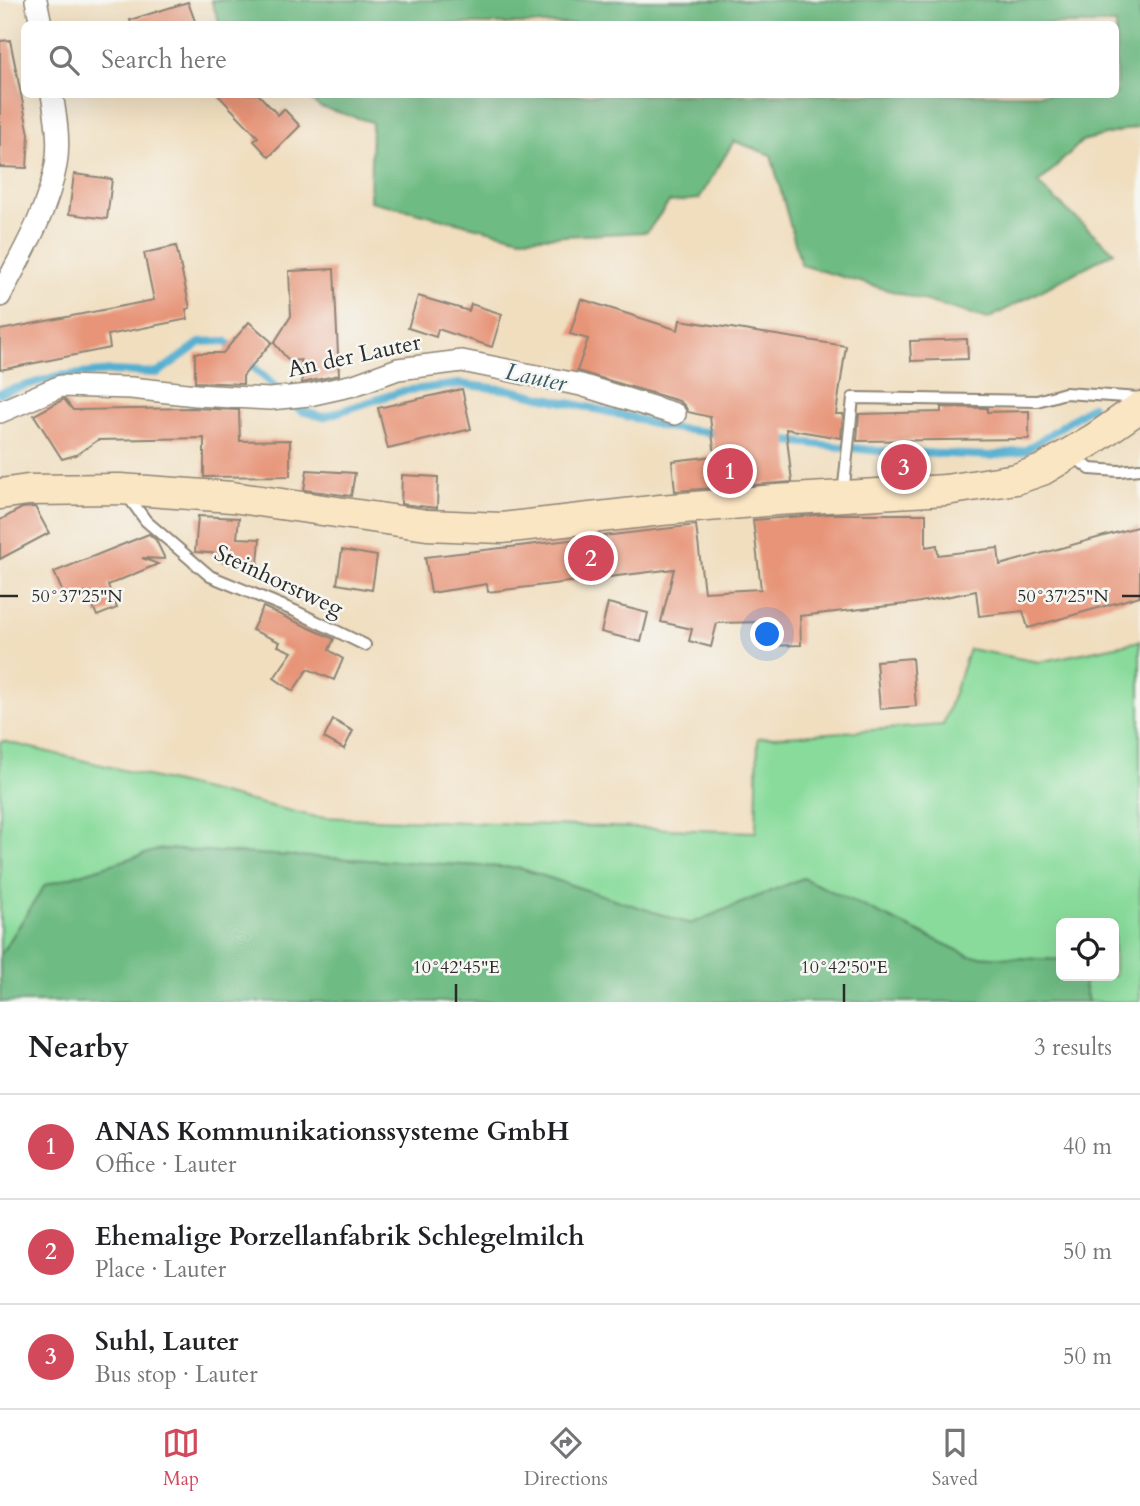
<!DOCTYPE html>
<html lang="en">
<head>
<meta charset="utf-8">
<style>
	:root { --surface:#fff; --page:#f2f2f2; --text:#202124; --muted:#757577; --line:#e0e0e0; --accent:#d1495b }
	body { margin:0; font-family:Cardo,serif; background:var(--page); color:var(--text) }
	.controls { position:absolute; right:21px; bottom:21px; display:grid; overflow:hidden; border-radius:10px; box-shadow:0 7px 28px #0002 }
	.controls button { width:63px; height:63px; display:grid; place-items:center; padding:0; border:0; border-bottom:2px solid var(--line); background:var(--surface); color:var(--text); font:35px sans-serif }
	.you { position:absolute; left:768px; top:635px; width:24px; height:24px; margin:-18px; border:5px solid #fff; border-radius:50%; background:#1a73e8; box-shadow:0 0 0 10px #1a73e833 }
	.badge { display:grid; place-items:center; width:46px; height:46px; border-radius:50%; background:var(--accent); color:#fff; font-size:23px; font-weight:700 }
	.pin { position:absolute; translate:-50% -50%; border:4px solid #fff; box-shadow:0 2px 7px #0006 }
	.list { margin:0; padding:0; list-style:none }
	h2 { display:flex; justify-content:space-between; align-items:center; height:91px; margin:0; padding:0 28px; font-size:30px }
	h2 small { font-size:23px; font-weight:400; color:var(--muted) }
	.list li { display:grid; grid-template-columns:46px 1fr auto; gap:21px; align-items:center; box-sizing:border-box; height:105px; padding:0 28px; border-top:2px solid var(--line) }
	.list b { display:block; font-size:26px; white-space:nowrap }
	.list p { margin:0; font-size:23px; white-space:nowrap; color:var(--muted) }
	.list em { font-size:23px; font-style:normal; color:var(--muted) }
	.icon { flex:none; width:38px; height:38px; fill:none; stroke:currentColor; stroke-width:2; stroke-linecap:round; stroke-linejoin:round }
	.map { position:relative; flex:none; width:1140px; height:1002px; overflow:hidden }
	.search { position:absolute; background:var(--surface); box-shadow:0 7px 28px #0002; left:21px; right:21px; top:21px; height:77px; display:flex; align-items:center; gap:18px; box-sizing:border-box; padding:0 24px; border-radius:10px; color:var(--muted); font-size:26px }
	.sheet { height:406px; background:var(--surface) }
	nav { display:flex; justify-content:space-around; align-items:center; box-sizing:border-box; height:98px; border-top:2px solid var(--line); background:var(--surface); font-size:19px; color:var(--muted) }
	nav a { display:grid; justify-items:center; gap:4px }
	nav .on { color:var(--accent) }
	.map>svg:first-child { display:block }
</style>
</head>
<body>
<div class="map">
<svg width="1140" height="1002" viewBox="0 0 1140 1002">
	<rect width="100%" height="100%" fill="#f6f6f2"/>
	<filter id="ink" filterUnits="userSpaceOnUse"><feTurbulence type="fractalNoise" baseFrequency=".0143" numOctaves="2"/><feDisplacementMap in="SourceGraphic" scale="14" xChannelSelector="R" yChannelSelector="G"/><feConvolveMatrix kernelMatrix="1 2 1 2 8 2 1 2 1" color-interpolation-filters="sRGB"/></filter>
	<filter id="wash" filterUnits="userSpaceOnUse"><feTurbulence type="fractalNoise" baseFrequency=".00686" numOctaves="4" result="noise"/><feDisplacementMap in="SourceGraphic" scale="28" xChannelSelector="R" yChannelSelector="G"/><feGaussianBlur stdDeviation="1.57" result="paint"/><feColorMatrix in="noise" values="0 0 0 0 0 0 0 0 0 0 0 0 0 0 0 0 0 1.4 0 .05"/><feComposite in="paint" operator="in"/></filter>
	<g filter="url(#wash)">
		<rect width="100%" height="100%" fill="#f0debf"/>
		<path fill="#89db9b" stroke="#5a8363" stroke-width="2" d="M 1140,641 L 1140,1002 L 1088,1002 L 1082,976 L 1114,976 L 1114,923 L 1061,923 L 1061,960 L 970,956 L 803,878 L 690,924 L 519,868 L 161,849 L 45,885 L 0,956 L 0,743 L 3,741 L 316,817 L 756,832 L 758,738 L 943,725 L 969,649 L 1039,662 Z"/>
		<g fill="#6ebb83" stroke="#4c7357" stroke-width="2">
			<path d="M 211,0 L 1140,0 L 1140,126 L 1082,141 L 1038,184 L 1114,252 L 988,319 L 801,265 L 771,155 L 734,141 L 699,199 L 669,202 L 647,232 L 521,238 L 370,201 L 372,122 L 320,107 L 304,95 L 1116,94 L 1116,24 L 220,24 Z"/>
			<path d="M 161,849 L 519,868 L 690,924 L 803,878 L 970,956 L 1061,960 L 1061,976 L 1082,976 L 1088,1002 L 0,1002 L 0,956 L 45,885 Z"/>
		</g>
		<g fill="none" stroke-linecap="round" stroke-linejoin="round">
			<g stroke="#52aed0" stroke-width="8">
				<path d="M 245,359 L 301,411 L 323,417 L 403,391 L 459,384 L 510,390 L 631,417 L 664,427 L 723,434"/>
				<path d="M 0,393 L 58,376 L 112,371 L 158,373 L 201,342 L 225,341 L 236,351"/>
				<path d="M 778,440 L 879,451 L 991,456 L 1026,450 L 1092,406"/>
			</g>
		</g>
		<g id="blocks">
			<g fill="#e79478">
				<path d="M 188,2 L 196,24 L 131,24 L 130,20 Z"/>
				<path d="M 10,40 L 29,134 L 27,168 L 0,167 L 0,41 Z"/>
				<path d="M 217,94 L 258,94 L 278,115 L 284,109 L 300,126 L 269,157 L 254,141 L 258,137 Z"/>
				<path d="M 74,174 L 112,179 L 107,219 L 69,214 Z"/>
				<path d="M 176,246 L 190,308 L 186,309 L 188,319 L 108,335 L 110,348 L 0,370 L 0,330 L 154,300 L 144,253 Z"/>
				<path d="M 334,269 L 339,375 L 302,383 L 301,360 L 289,361 L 274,343 L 291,316 L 289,271 Z"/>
				<path d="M 418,296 L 469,311 L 471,304 L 502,314 L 492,347 L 438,329 L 436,337 L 408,328 Z"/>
				<path d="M 581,299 L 678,330 L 680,320 L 846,346 L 836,414 L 843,414 L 841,438 L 786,429 L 792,482 L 675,491 L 672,461 L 715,456 L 710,417 L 688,412 L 685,406 L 679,401 L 577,371 L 588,339 L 570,334 Z"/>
				<path d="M 249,322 L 272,342 L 243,376 L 243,384 L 195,382 L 195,353 L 223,353 Z"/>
				<path d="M 967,339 L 968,359 L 911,361 L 910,341 Z"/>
				<path d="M 462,389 L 471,429 L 388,449 L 378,408 Z"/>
				<path d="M 64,399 L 73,410 L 192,408 L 239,410 L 240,441 L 290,440 L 290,476 L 204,477 L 204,438 L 98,440 L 76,455 L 62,459 L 34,415 Z"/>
				<path d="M 941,407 L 987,408 L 987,412 L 1029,411 L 1029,439 L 857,441 L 859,414 L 941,412 Z"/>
				<path d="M 307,470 L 355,473 L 351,496 L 304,490 Z"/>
				<path d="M 402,475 L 438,477 L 437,508 L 401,504 Z"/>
				<path d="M 35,507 L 49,533 L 0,559 L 0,520 L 22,508 Z"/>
				<path d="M 828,514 L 926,514 L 926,547 L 937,545 L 938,555 L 998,548 L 1000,565 L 1140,526 L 1140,596 L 1028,628 L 1023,611 L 979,616 L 976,591 L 915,603 L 800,616 L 801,645 L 764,646 L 763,622 L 717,623 L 711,647 L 689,641 L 692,629 L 661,622 L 674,569 L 488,592 L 487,584 L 431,593 L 425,557 L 696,525 L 704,592 L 761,589 L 753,520 Z"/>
				<path d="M 198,516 L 239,518 L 237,538 L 260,539 L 258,564 L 222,562 L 222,554 L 195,552 Z"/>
				<path d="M 149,534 L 156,540 L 165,559 L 142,558 L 158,564 L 108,585 L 117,608 L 97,616 L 87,592 L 66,600 L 54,572 Z"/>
				<path d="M 342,550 L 377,556 L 372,590 L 337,584 Z"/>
				<path d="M 608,603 L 648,613 L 641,642 L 601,632 Z"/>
				<path d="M 263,607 L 334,639 L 329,650 L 343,659 L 334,680 L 308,669 L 293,691 L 274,678 L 292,652 L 278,646 L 280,642 L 252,630 Z"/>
				<path d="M 912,658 L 916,706 L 880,709 L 876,661 Z"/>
				<path d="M 333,720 L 353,731 L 344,749 L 324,738 Z"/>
			</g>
		</g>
	</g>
	<g filter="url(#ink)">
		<use href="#blocks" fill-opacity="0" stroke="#8e8475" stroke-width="2"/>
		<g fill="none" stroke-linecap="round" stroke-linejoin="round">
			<g stroke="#8e8475" stroke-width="14">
				<g id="lane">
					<path d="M 1072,455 L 1090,469 L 1119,471 L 1140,469"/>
					<path d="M 127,495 L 146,521 L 210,576 L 295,611 L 365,645"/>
					<path d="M 843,495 L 853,398 L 1037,401 L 1065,393 L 1140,398"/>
				</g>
			</g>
			<g stroke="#8e8475" stroke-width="24">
				<g id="street">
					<path d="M 36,0 L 41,24"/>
					<path d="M 0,296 C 22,253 47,213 56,165 C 60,142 56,118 52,94"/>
					<path d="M 0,412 L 61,386 L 131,388 L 196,395 L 270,399 L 309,395 L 354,385 L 398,369 L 462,361 L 581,385 L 675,414"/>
				</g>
			</g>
			<g stroke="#8e8475" stroke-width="33">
				<path id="secondary" d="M 0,494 L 28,490 L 120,489 L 232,497 L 427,525 L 502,528 L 661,510 L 776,500 L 946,490 L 1016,479 L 1042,470 L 1094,439 L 1140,407"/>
			</g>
			<use href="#lane" stroke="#fff" stroke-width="10"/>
			<use href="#street" stroke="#fff" stroke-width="21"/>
			<use href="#secondary" stroke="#fbe6c4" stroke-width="30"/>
		</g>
	</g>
	<path fill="none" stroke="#2b2b2b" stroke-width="2.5" d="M 0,596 L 18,596M 1122,596 L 1140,596M 456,984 L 456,1002M 844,984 L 844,1002"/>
	<g text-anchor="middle" stroke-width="5" stroke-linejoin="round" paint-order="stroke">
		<g font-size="23" fill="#2b2b2b" stroke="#f6f6f2">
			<text transform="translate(354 355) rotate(-12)" y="8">An der Lauter</text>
			<text transform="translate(279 580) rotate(25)" y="8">Steinhorstweg</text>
		</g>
		<g font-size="24" font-style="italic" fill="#395965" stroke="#f6f6f2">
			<text transform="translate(536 377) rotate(12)" y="8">Lauter</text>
		</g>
	</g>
	<g font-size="18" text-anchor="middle" fill="#2b2b2b" stroke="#f6f6f2" stroke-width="5" stroke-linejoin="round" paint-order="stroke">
		<text x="77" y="602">50°37'25"N</text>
		<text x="1063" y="602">50°37'25"N</text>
		<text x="456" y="973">10°42'45"E</text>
		<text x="844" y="973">10°42'50"E</text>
	</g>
</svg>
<div class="controls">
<button><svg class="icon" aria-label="locate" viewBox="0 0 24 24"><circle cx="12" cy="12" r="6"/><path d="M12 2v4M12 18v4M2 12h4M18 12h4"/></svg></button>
</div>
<div class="you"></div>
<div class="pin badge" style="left:730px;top:471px">1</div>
<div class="pin badge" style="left:591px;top:558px">2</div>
<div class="pin badge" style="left:904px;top:467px">3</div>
<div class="search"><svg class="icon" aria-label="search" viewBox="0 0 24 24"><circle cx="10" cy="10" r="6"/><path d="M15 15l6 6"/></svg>Search here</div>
</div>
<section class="sheet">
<h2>Nearby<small>3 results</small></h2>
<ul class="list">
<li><span class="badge">1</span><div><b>ANAS Kommunikationssysteme GmbH</b><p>Office · Lauter</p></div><em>40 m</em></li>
<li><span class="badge">2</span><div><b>Ehemalige Porzellanfabrik Schlegelmilch</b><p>Place · Lauter</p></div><em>50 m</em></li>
<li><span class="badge">3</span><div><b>Suhl, Lauter</b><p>Bus stop · Lauter</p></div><em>50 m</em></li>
</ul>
</section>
<nav>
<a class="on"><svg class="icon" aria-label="map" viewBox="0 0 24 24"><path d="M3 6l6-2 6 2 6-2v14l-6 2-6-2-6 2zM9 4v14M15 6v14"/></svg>Map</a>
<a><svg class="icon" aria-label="directions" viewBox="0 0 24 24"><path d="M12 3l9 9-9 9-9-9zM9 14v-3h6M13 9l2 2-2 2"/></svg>Directions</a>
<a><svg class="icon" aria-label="saved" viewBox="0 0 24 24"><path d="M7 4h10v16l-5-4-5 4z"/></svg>Saved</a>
</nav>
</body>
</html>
